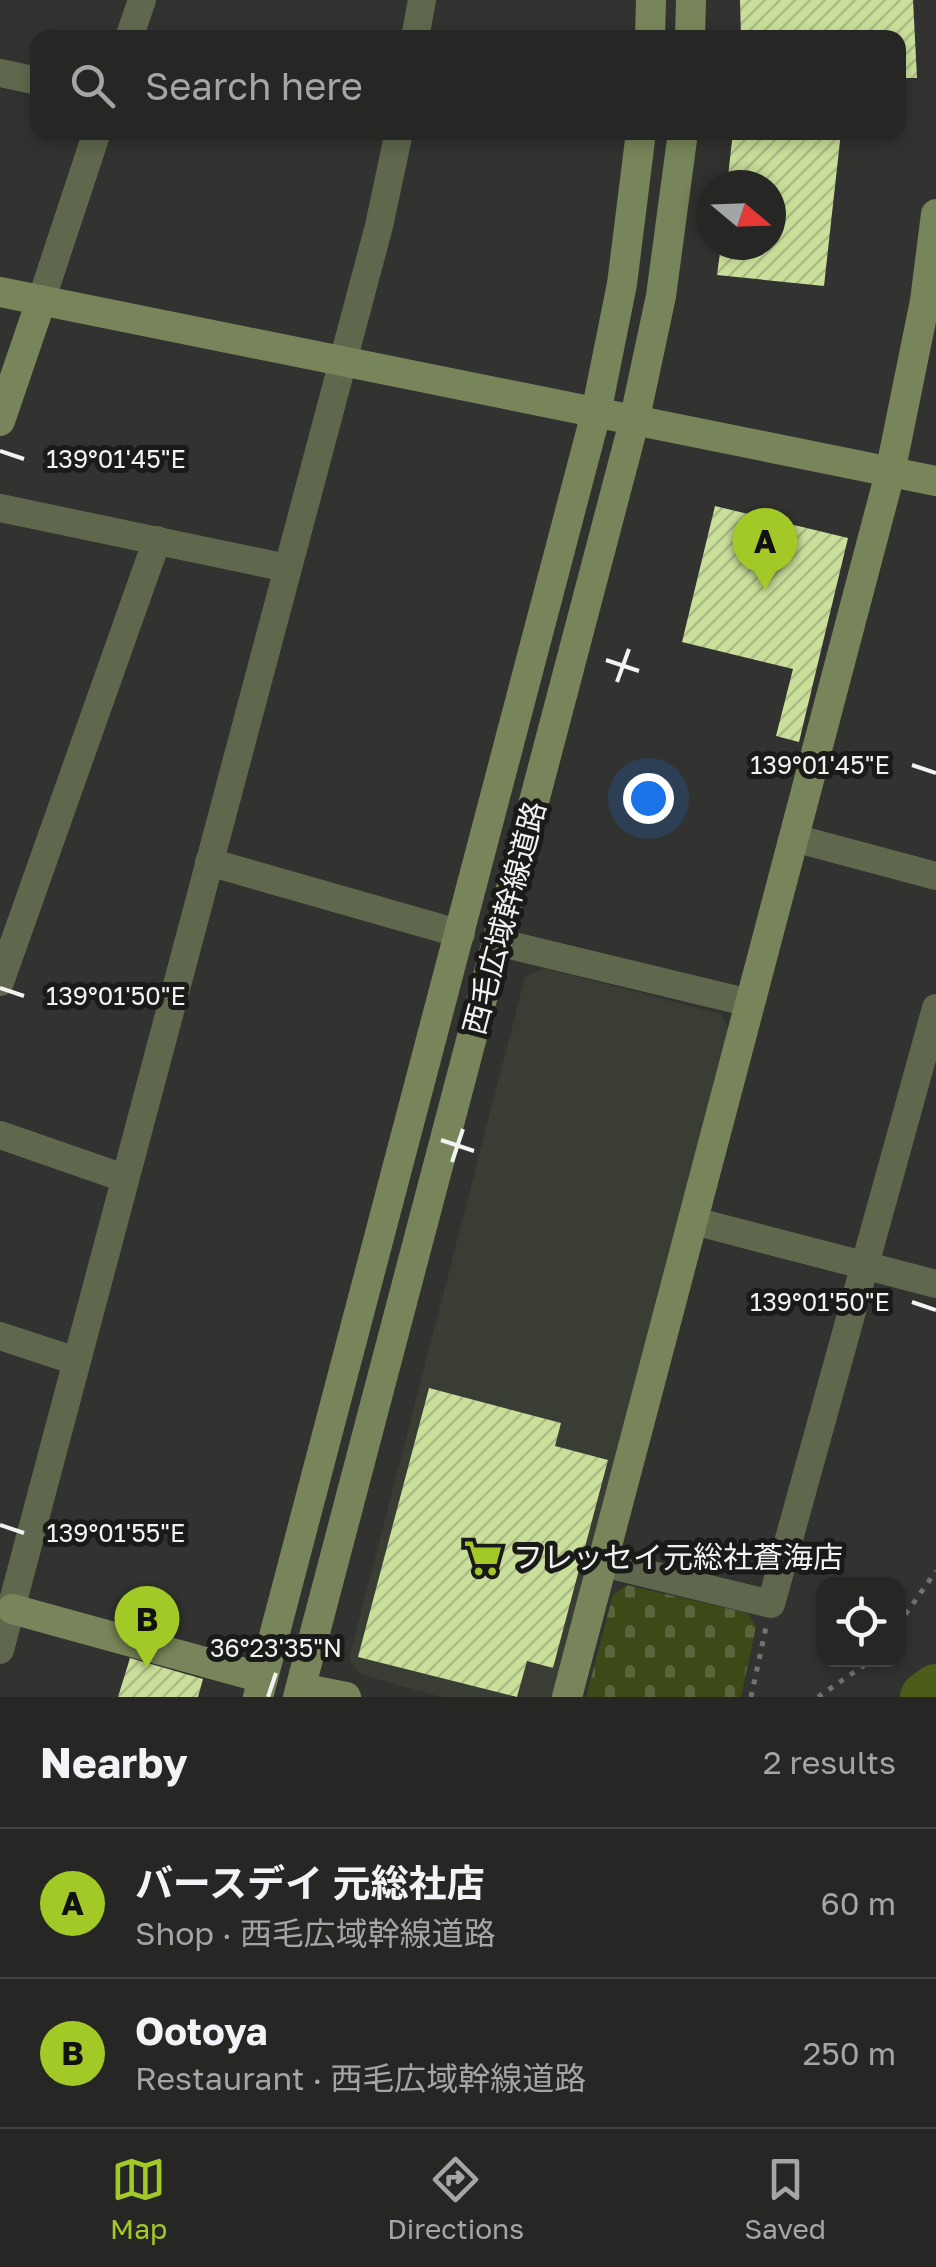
<!DOCTYPE html>
<html lang="en">
<head>
<meta charset="utf-8">
<style>
	:root { --surface:#262624; --page:#323231; --text:#f1f3f6; --muted:#a4a5a6; --line:#424341; --accent:#a3c926 }
	body { margin:0; font-family:"Golos Text","Noto Sans JP",sans-serif; background:var(--page); color:var(--text) }
	.controls { position:absolute; right:30px; bottom:30px; display:grid; overflow:hidden; border-radius:20px; box-shadow:0 5px 15px #0003 }
	.controls button { width:90px; height:90px; display:grid; place-items:center; padding:0; border:0; border-bottom:2px solid var(--line); background:var(--surface); color:var(--text); font:50px sans-serif }
	.compass { position:absolute; left:696px; top:170px; width:90px; height:90px; border-radius:50%; background:var(--surface); box-shadow:0 5px 15px #0003; rotate:109deg }
	.you { position:absolute; left:648px; top:798px; width:35px; height:35px; margin:-25px; border:8px solid #fff; border-radius:50%; background:#1a73e8; box-shadow:0 0 0 15px #1a73e833 }
	.badge { display:grid; place-items:center; width:65px; height:65px; border-radius:50%; background:var(--accent); color:#111; font-size:32px; font-weight:700 }
	.pin { position:absolute; translate:-50% -82px; filter:drop-shadow(0 2px 5px #0008) }
	.pin::after { content:''; position:absolute; top:52px; width:35px; height:30px; background:inherit; clip-path:polygon(0 0,100% 0,50% 100%) }
	.list { margin:0; padding:0; list-style:none }
	h2 { display:flex; justify-content:space-between; align-items:center; height:130px; margin:0; padding:0 40px; font-size:42px }
	h2 small { font-size:32px; font-weight:400; color:var(--muted) }
	.list li { display:grid; grid-template-columns:65px 1fr auto; gap:30px; align-items:center; box-sizing:border-box; height:150px; padding:0 40px; border-top:2px solid var(--line) }
	.list b { display:block; font-size:38px; white-space:nowrap }
	.list p { margin:0; font-size:32px; white-space:nowrap; color:var(--muted) }
	.list em { font-size:32px; font-style:normal; color:var(--muted) }
	.icon { flex:none; width:55px; height:55px; fill:none; stroke:currentColor; stroke-width:2; stroke-linecap:round; stroke-linejoin:round }
	.map { position:relative; flex:none; width:936px; height:1697px; overflow:hidden }
	.search { position:absolute; background:var(--surface); box-shadow:0 5px 15px #0003; left:30px; right:30px; top:30px; height:110px; display:flex; align-items:center; gap:25px; box-sizing:border-box; padding:0 35px; border-radius:20px; color:var(--muted); font-size:38px }
	.sheet { height:430px; background:var(--surface) }
	nav { display:flex; justify-content:space-around; align-items:center; box-sizing:border-box; height:140px; border-top:2px solid var(--line); background:var(--surface); font-size:28px; color:var(--muted) }
	nav a { display:grid; justify-items:center; gap:5px }
	nav .on { color:var(--accent) }
	.map>svg:first-child { display:block }
</style>
</head>
<body>
<div class="map">
<svg width="936" height="1697" viewBox="0 0 936 1697">
	<defs>
		<pattern id="cemetery-stones" width="16" height="16" patternUnits="userSpaceOnUse" patternTransform="scale(2.5)"><rect width="16" height="16" fill="#3c4a18"/><path d="M2 7V4a2 2 0 0 1 4 0v3zM10 15v-3a2 2 0 0 1 4 0v3z" fill="#59653a"/></pattern>
		<pattern id="building-hatch" width="6" height="6" patternUnits="userSpaceOnUse" patternTransform="scale(2.5)"><rect width="6" height="6" fill="#cae09a"/><path d="M-1 1l2-2M0 6l6-6M5 7l2-2" fill="none" stroke="#aaba86"/></pattern>
	</defs>
	<rect width="100%" height="100%" fill="#323330"/>
	<path fill="#393d33" d="M 544,968 L 721,1014 L 729,1029 L 553,1697 L 441,1697 L 359,1674 L 349,1659 L 525,977 Z"/>
	<path fill="url(#cemetery-stones)" d="M 627,1585 L 747,1613 L 756,1627 L 741,1697 L 586,1697 L 613,1595 Z"/>
	<g fill="none" stroke-linecap="round" stroke-linejoin="round">
		<path stroke="#4c5d19" stroke-width="50" d="M 925,1697 L 936,1689"/>
	</g>
	<g fill="url(#building-hatch)">
		<path d="M 740,0 L 913,0 L 917,78 L 898,78 L 898,38 L 741,38 Z"/>
		<path d="M 733,132 L 841,132 L 824,286 L 717,275 L 721,245 L 771,245 L 771,185 L 727,185 Z"/>
		<path d="M 715,506 L 848,538 L 799,742 L 776,736 L 793,669 L 682,642 Z"/>
		<path d="M 429,1388 L 561,1423 L 555,1446 L 608,1460 L 553,1668 L 527,1661 L 517,1697 L 358,1657 Z"/>
		<path d="M 130,1658 L 203,1679 L 198,1697 L 118,1697 Z"/>
	</g>
	<g fill="none" stroke-linecap="round" stroke-linejoin="round">
		<g stroke="#727370" stroke-width="5" stroke-dasharray="5 8" stroke-linecap="butt">
			<path d="M 898,1625 L 936,1571"/>
			<path d="M 751,1697 L 766,1627"/>
			<path d="M 818,1697 L 872,1660"/>
		</g>
		<g stroke="#5f684d" stroke-width="28">
			<path d="M 129,38 L 142,0"/>
			<path d="M 415,38 L 422,0"/>
			<path d="M 0,73 L 38,81"/>
			<path d="M 41,301 L 97,132"/>
			<path d="M 0,508 L 287,568"/>
			<path d="M 794,838 L 936,876"/>
			<path d="M 209,862 L 461,934"/>
			<path d="M 497,942 L 750,1003"/>
			<path d="M 0,982 L 157,540"/>
			<path d="M 0,1135 L 124,1178"/>
			<path d="M 694,1221 L 936,1284"/>
			<path d="M 0,1336 L 76,1361"/>
			<path d="M 603,1563 L 771,1604 L 936,1008"/>
			<path d="M 0,1650 L 379,226 L 399,132"/>
		</g>
		<g stroke="#78855a" stroke-width="30">
			<path d="M 650,38 L 651,0"/>
			<path d="M 690,38 L 691,0"/>
			<path d="M 0,292 L 936,481"/>
			<path d="M 0,421 L 41,301"/>
			<path d="M 12,1609 L 263,1678"/>
			<path d="M 301,1688 L 346,1697"/>
			<path d="M 258,1697 L 596,413 L 622,284 L 641,132"/>
			<path d="M 298,1697 L 634,422 L 661,296 L 683,132"/>
			<path d="M 567,1697 L 890,473 L 925,301 L 936,214"/>
		</g>
	</g>
	<path fill="none" stroke="#f2f3f1" stroke-width="4" d="M 0,451 L 24,459M 606,660 L 639,671M 617,682 L 629,649M 912,765 L 936,773M 0,988 L 24,996M 441,1140 L 474,1151M 452,1162 L 463,1129M 912,1302 L 936,1310M 0,1525 L 24,1533M 268,1697 L 276,1673"/>
	<defs>
		<g id="supermarket-bare" transform="scale(3)"><path d="M-6-5.5h2.5l.6 2H6L4.5 2H-2.5L-4.4-4H-6ZM-1.5 3.2a1.3 1.3 0 1 0 .1 0ZM3 3.2a1.3 1.3 0 1 0 .1 0Z" fill="#a3c926" stroke="#1a1b19" stroke-width="2.5" paint-order="stroke"/></g>
	</defs>
	<g fill-rule="evenodd">
		<use href="#supermarket-bare" x="483" y="1558"/>
	</g>
	<g text-anchor="middle" stroke-width="10" stroke-linejoin="round" paint-order="stroke">
		<g font-size="30" fill="#f2f3f1" stroke="#1a1b19">
			<text transform="translate(505 918) rotate(-75)" y="10">西毛広域幹線道路</text>
		</g>
		<g font-size="30" fill="#f2f3f1" stroke="#1a1b19" text-anchor="start">
			<text x="513" y="1568">フレッセイ元総社蒼海店</text>
		</g>
	</g>
	<g font-size="25" text-anchor="middle" fill="#f2f3f1" stroke="#1a1b19" stroke-width="10" stroke-linejoin="round" paint-order="stroke">
		<text x="116" y="468">139°01'45"E</text>
		<text x="820" y="774">139°01'45"E</text>
		<text x="116" y="1005">139°01'50"E</text>
		<text x="820" y="1311">139°01'50"E</text>
		<text x="116" y="1542">139°01'55"E</text>
		<text x="276" y="1657">36°23'35"N</text>
	</g>
</svg>
<div class="controls">
<button><svg class="icon" aria-label="locate" viewBox="0 0 24 24"><circle cx="12" cy="12" r="6"/><path d="M12 2v4M12 18v4M2 12h4M18 12h4"/></svg></button>
</div>
<svg class="compass" viewBox="-18 -18 36 36"><path d="M0-13l5 13h-10z" fill="#e53935"/><path d="M0 13l5-13h-10z" fill="#a4a5a6"/></svg>
<div class="you"></div>
<div class="pin badge" style="left:765px;top:590px">A</div>
<div class="pin badge" style="left:147px;top:1668px">B</div>
<div class="search"><svg class="icon" aria-label="search" viewBox="0 0 24 24"><circle cx="10" cy="10" r="6"/><path d="M15 15l6 6"/></svg>Search here</div>
</div>
<section class="sheet">
<h2>Nearby<small>2 results</small></h2>
<ul class="list">
<li><span class="badge">A</span><div><b>バースデイ 元総社店</b><p>Shop · 西毛広域幹線道路</p></div><em>60 m</em></li>
<li><span class="badge">B</span><div><b>Ootoya</b><p>Restaurant · 西毛広域幹線道路</p></div><em>250 m</em></li>
</ul>
</section>
<nav>
<a class="on"><svg class="icon" aria-label="map" viewBox="0 0 24 24"><path d="M3 6l6-2 6 2 6-2v14l-6 2-6-2-6 2zM9 4v14M15 6v14"/></svg>Map</a>
<a><svg class="icon" aria-label="directions" viewBox="0 0 24 24"><path d="M12 3l9 9-9 9-9-9zM9 14v-3h6M13 9l2 2-2 2"/></svg>Directions</a>
<a><svg class="icon" aria-label="saved" viewBox="0 0 24 24"><path d="M7 4h10v16l-5-4-5 4z"/></svg>Saved</a>
</nav>
</body>
</html>
